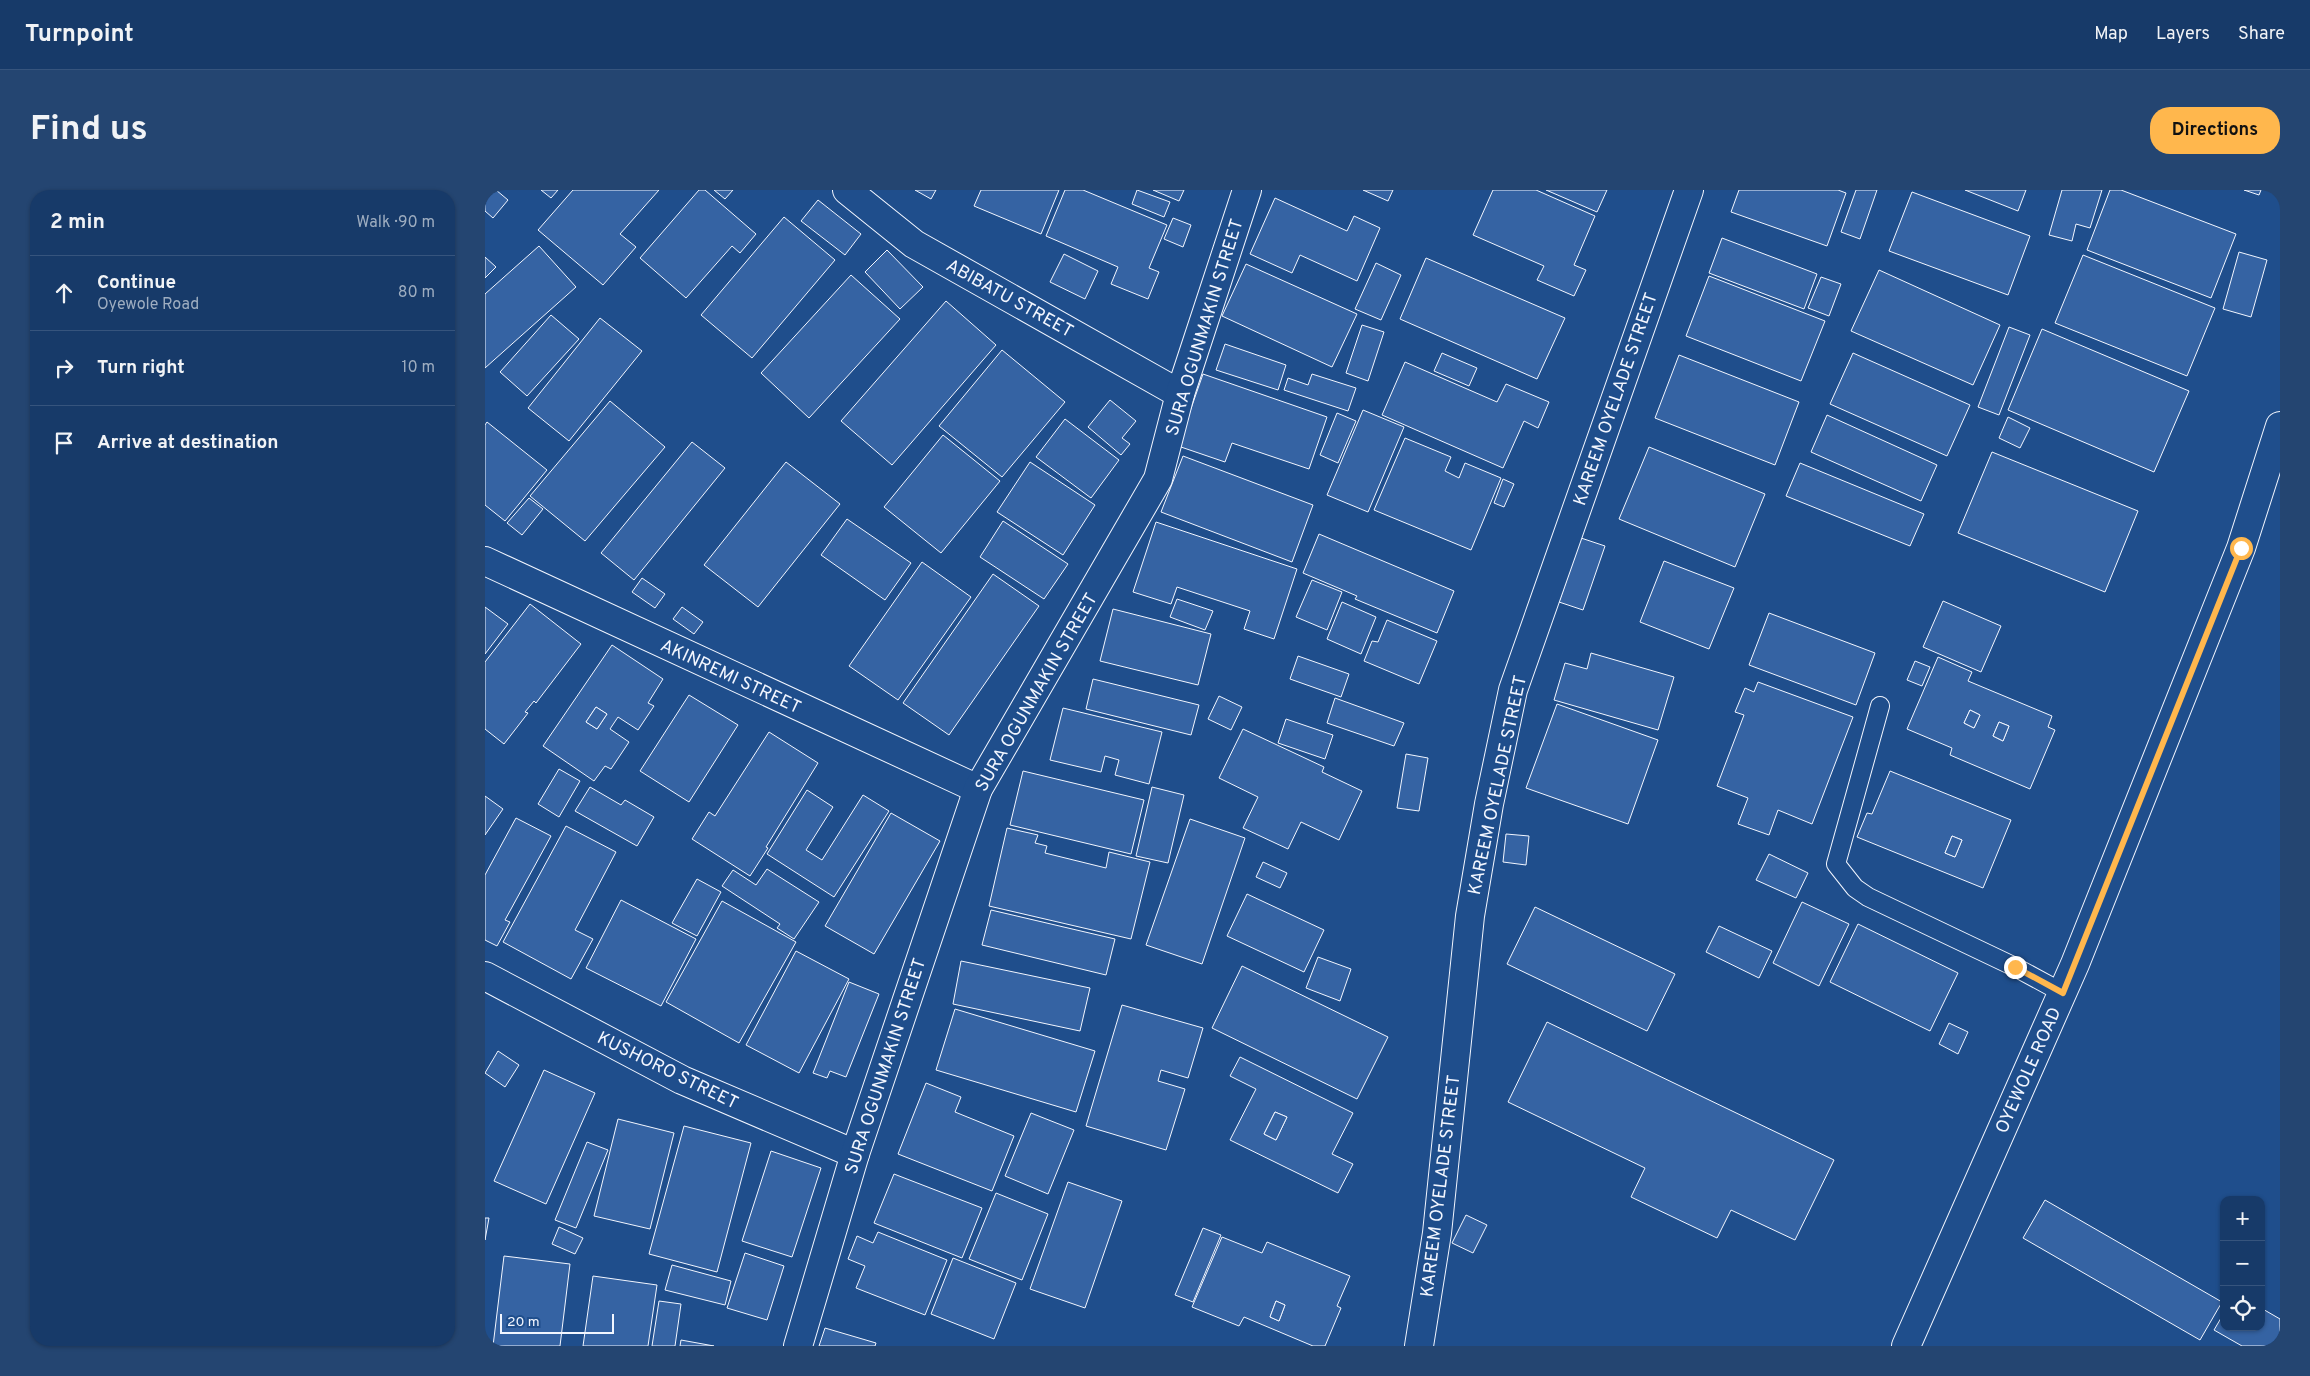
<!DOCTYPE html>
<html lang="en">
<head>
<meta charset="utf-8">
<style>
	:root { --surface:#173a69; --page:#244571; --text:#f1f3f6; --muted:#9eadc0; --line:#36547d; --accent:#ffb74d }
	body { margin:0; font-family:Overpass,sans-serif; background:var(--page); color:var(--text) }
	.controls { position:absolute; right:15px; bottom:15px; display:grid; overflow:hidden; border-radius:10px; box-shadow:0 1px 4px #0004 }
	.controls button { width:45px; height:45px; display:grid; place-items:center; padding:0; border:0; border-bottom:1px solid var(--line); background:var(--surface); color:var(--text); font:25px sans-serif }
	.scale { position:absolute; left:15px; bottom:12px; width:114px; box-sizing:border-box; padding-left:5px; border:2px solid #f2f6ff; border-top:0; font-size:14px; line-height:18px; white-space:nowrap; color:#f2f6ff; -webkit-text-stroke:4px #1f4e8c; paint-order:stroke }
	.stop { position:absolute; width:15px; height:15px; margin:-11px; border:4px solid #ffb74d; border-radius:50%; background:#fff }
	.stop.end { background:#ffb74d; border-color:#fff; box-shadow:0 1px 5px #0008 }
	.list { margin:0; padding:0; list-style:none }
	h2 { display:flex; justify-content:space-between; align-items:center; height:65px; margin:0; padding:0 20px; font-size:21px }
	h2 small { font-size:16px; font-weight:400; color:var(--muted) }
	.list li { display:grid; grid-template-columns:32px 1fr auto; gap:15px; align-items:center; box-sizing:border-box; height:75px; padding:0 20px; border-top:1px solid var(--line) }
	.list b { display:block; font-size:19px; white-space:nowrap }
	.list p { margin:0; font-size:16px; white-space:nowrap; color:var(--muted) }
	.list em { font-size:16px; font-style:normal; color:var(--muted) }
	.icon { flex:none; width:28px; height:28px; fill:none; stroke:currentColor; stroke-width:2; stroke-linecap:round; stroke-linejoin:round }
	.map { position:relative; flex:none; width:1795px; height:1156px; overflow:hidden; border-radius:20px }
	header { display:flex; align-items:center; gap:30px; box-sizing:border-box; height:70px; padding:0 25px; background:var(--surface); border-bottom:1px solid var(--line) }
	header strong { font-size:24px }
	nav { display:flex; gap:28px; margin-inline-start:auto; font-size:18px }
	.intro { display:flex; align-items:center; justify-content:space-between; box-sizing:border-box; height:120px; padding:0 30px }
	h1 { margin:0; font-size:35px }
	.button { padding:12px 22px; border-radius:20px; background:var(--accent); color:#111; font-size:18px; font-weight:700 }
	main { display:flex; gap:30px; padding:0 30px }
	aside { flex:1; background:var(--surface); border-radius:20px; box-shadow:0 1px 4px #0004 }
	.map>svg:first-child { display:block }
</style>
</head>
<body>
<header>
<strong>Turnpoint</strong>
<nav><a>Map</a><a>Layers</a><a>Share</a></nav>
</header>
<div class="intro"><h1>Find us</h1><a class="button">Directions</a></div>
<main>
<aside>
<h2>2 min<small>Walk · 90 m</small></h2>
<ul class="list">
<li><svg class="icon" aria-label="ahead" viewBox="0 0 24 24"><path d="M12 20V5M6 11l6-6 6 6"/></svg><div><b>Continue</b><p>Oyewole Road</p></div><em>80 m</em></li>
<li><svg class="icon" aria-label="right" viewBox="0 0 24 24"><path d="M7 20v-9h11M14 6l5 5-5 5"/></svg><div><b>Turn right</b></div><em>10 m</em></li>
<li><svg class="icon" aria-label="arrive" viewBox="0 0 24 24"><path d="M6 21V4h12l-3 4 3 4H6"/></svg><div><b>Arrive at destination</b></div></li>
</ul>
</aside>
<div class="map">
<svg width="1795" height="1156" viewBox="0 0 1795 1156">
	<rect width="100%" height="100%" fill="#1f4e8c"/>
	<g fill="#3563a3" stroke="#f2f6ff" fill-rule="evenodd">
		<path d="M 0,0 L 11,0 L 23,10 L 8,28 L 0,21 Z"/>
		<path d="M 56,0 L 73,0 L 66,8 Z"/>
		<path d="M 88,0 L 174,0 L 135,44 L 151,57 L 118,95 L 53,40 Z"/>
		<path d="M 214,0 L 220,0 L 271,44 L 255,63 L 247,56 L 201,108 L 155,68 Z"/>
		<path d="M 229,0 L 248,0 L 240,9 Z"/>
		<path d="M 430,0 L 451,0 L 446,9 Z"/>
		<path d="M 496,0 L 574,0 L 556,44 L 489,16 Z"/>
		<path d="M 580,0 L 598,0 L 682,35 L 664,78 L 674,82 L 663,109 L 626,94 L 633,77 L 561,46 Z"/>
		<path d="M 652,0 L 685,12 L 679,27 L 647,14 Z"/>
		<path d="M 668,0 L 699,0 L 694,11 Z"/>
		<path d="M 878,0 L 908,0 L 903,11 Z"/>
		<path d="M 1008,0 L 1051,0 L 1110,26 L 1089,75 L 1101,80 L 1089,106 L 1052,90 L 1059,76 L 988,45 Z"/>
		<path d="M 1061,0 L 1122,0 L 1112,22 Z"/>
		<path d="M 1254,0 L 1353,0 L 1361,3 L 1342,56 L 1246,22 Z"/>
		<path d="M 1371,0 L 1392,0 L 1375,49 L 1356,42 Z"/>
		<path d="M 1480,0 L 1541,0 L 1533,21 Z"/>
		<path d="M 1577,0 L 1617,0 L 1605,38 L 1591,34 L 1587,51 L 1564,45 Z"/>
		<path d="M 1625,0 L 1636,0 L 1751,44 L 1726,108 L 1602,60 Z"/>
		<path d="M 1759,0 L 1776,0 L 1774,5 Z"/>
		<path d="M 1427,2 L 1545,46 L 1523,105 L 1404,61 Z"/>
		<path d="M 790,8 L 862,41 L 869,26 L 895,38 L 872,91 L 815,65 L 807,83 L 765,64 Z"/>
		<path d="M 333,10 L 376,44 L 360,65 L 316,31 Z"/>
		<path d="M 299,27 L 350,70 L 267,168 L 216,125 Z"/>
		<path d="M 688,28 L 706,35 L 698,57 L 679,49 Z"/>
		<path d="M 1237,48 L 1332,84 L 1319,119 L 1224,83 Z"/>
		<path d="M 54,56 L 91,97 L 0,178 L 0,104 Z"/>
		<path d="M 402,60 L 438,97 L 415,119 L 380,82 Z"/>
		<path d="M 1754,62 L 1782,70 L 1766,127 L 1738,119 Z"/>
		<path d="M 579,64 L 613,81 L 600,109 L 565,92 Z"/>
		<path d="M 1598,65 L 1730,118 L 1702,186 L 1570,133 Z"/>
		<path d="M 0,67 L 11,77 L 0,88 Z"/>
		<path d="M 941,68 L 1080,128 L 1052,189 L 915,129 Z"/>
		<path d="M 891,73 L 916,85 L 896,130 L 870,119 Z"/>
		<path d="M 761,74 L 872,124 L 847,177 L 737,126 Z"/>
		<path d="M 1394,80 L 1515,135 L 1488,195 L 1366,141 Z"/>
		<path d="M 366,85 L 415,129 L 324,228 L 276,183 Z"/>
		<path d="M 1224,86 L 1340,131 L 1316,191 L 1201,146 Z"/>
		<path d="M 1336,87 L 1356,94 L 1344,126 L 1323,118 Z"/>
		<path d="M 461,111 L 511,155 L 407,275 L 356,231 Z"/>
		<path d="M 66,125 L 94,149 L 42,206 L 15,182 Z"/>
		<path d="M 115,128 L 157,161 L 84,251 L 43,218 Z"/>
		<path d="M 877,135 L 899,142 L 883,191 L 861,183 Z"/>
		<path d="M 1524,137 L 1545,145 L 1514,225 L 1493,217 Z"/>
		<path d="M 1557,139 L 1704,201 L 1669,282 L 1523,220 Z"/>
		<path d="M 740,154 L 801,175 L 793,200 L 731,180 Z"/>
		<path d="M 517,160 L 580,212 L 517,287 L 454,236 Z"/>
		<path d="M 957,163 L 992,178 L 984,196 L 949,181 Z"/>
		<path d="M 1368,163 L 1485,215 L 1462,266 L 1345,214 Z"/>
		<path d="M 1194,165 L 1314,212 L 1290,275 L 1170,228 Z"/>
		<path d="M 920,172 L 1012,212 L 1021,194 L 1064,212 L 1053,238 L 1039,231 L 1018,278 L 897,225 Z"/>
		<path d="M 718,184 L 842,227 L 824,279 L 747,253 L 740,272 L 693,256 Z"/>
		<path d="M 827,184 L 871,198 L 863,221 L 799,200 L 803,188 L 823,195 Z"/>
		<path d="M 625,210 L 651,231 L 637,248 L 645,254 L 636,265 L 603,237 Z"/>
		<path d="M 125,211 L 180,257 L 100,351 L 45,306 Z"/>
		<path d="M 878,220 L 919,237 L 883,322 L 842,305 Z"/>
		<path d="M 852,223 L 871,231 L 853,273 L 835,265 Z"/>
		<path d="M 1342,225 L 1452,275 L 1436,311 L 1326,262 Z"/>
		<path d="M 1523,227 L 1545,238 L 1535,258 L 1514,248 Z"/>
		<path d="M 580,229 L 634,270 L 606,308 L 551,267 Z"/>
		<path d="M 2,232 L 62,280 L 20,331 L 0,315 L 0,235 Z"/>
		<path d="M 458,245 L 515,291 L 456,363 L 399,317 Z"/>
		<path d="M 920,248 L 966,267 L 960,281 L 974,288 L 980,273 L 1016,288 L 986,360 L 889,320 Z"/>
		<path d="M 207,252 L 240,278 L 149,390 L 116,363 Z"/>
		<path d="M 1164,257 L 1280,304 L 1250,377 L 1134,329 Z"/>
		<path d="M 1507,262 L 1653,321 L 1620,402 L 1473,343 Z"/>
		<path d="M 698,266 L 828,315 L 807,372 L 676,322 Z"/>
		<path d="M 301,272 L 355,314 L 273,417 L 219,375 Z"/>
		<path d="M 545,272 L 610,315 L 578,365 L 512,322 Z"/>
		<path d="M 1315,273 L 1439,324 L 1425,356 L 1301,306 Z"/>
		<path d="M 1018,289 L 1029,294 L 1019,317 L 1009,313 Z"/>
		<path d="M 44,308 L 58,319 L 37,345 L 22,333 Z"/>
		<path d="M 362,329 L 426,373 L 400,410 L 336,365 Z"/>
		<path d="M 518,331 L 583,374 L 559,409 L 495,367 Z"/>
		<path d="M 671,332 L 812,379 L 789,449 L 759,439 L 765,421 L 692,397 L 686,414 L 648,402 Z"/>
		<path d="M 834,344 L 969,401 L 952,443 L 870,409 L 872,406 L 818,383 Z"/>
		<path d="M 1096,348 L 1120,356 L 1098,420 L 1074,412 Z"/>
		<path d="M 1179,371 L 1249,398 L 1224,459 L 1155,432 Z"/>
		<path d="M 437,372 L 486,407 L 413,510 L 364,476 Z"/>
		<path d="M 508,384 L 554,416 L 464,545 L 418,513 Z"/>
		<path d="M 157,388 L 180,404 L 170,418 L 147,402 Z"/>
		<path d="M 827,390 L 857,402 L 842,440 L 811,427 Z"/>
		<path d="M 692,409 L 728,421 L 720,440 L 685,427 Z"/>
		<path d="M 1458,411 L 1516,436 L 1496,482 L 1438,457 Z"/>
		<path d="M 857,412 L 891,427 L 876,464 L 842,449 Z"/>
		<path d="M 45,414 L 96,454 L 51,513 L 49,511 L 40,522 L 43,523 L 19,554 L 0,539 L 0,472 Z"/>
		<path d="M 0,417 L 23,434 L 0,464 Z"/>
		<path d="M 197,417 L 218,432 L 209,444 L 188,429 Z"/>
		<path d="M 628,419 L 726,444 L 713,495 L 615,471 Z"/>
		<path d="M 1284,423 L 1390,463 L 1371,515 L 1264,475 Z"/>
		<path d="M 902,430 L 952,451 L 934,494 L 879,471 L 887,451 L 893,452 Z"/>
		<path d="M 127,455 L 178,489 L 163,513 L 169,516 L 153,540 L 133,527 L 125,539 L 144,552 L 126,579 L 120,576 L 109,591 L 58,556 ZM 111,517 L 122,524 L 112,539 L 101,532 Z"/>
		<path d="M 1106,463 L 1189,487 L 1173,540 L 1069,510 L 1080,473 L 1102,479 Z"/>
		<path d="M 813,466 L 864,484 L 856,507 L 805,489 Z"/>
		<path d="M 1453,467 L 1487,482 L 1483,491 L 1567,526 L 1563,537 L 1570,540 L 1545,599 L 1465,565 L 1467,558 L 1422,539 ZM 1485,520 L 1495,525 L 1489,538 L 1479,533 ZM 1514,532 L 1524,536 L 1518,551 L 1508,546 Z"/>
		<path d="M 1430,471 L 1445,477 L 1437,496 L 1422,490 Z"/>
		<path d="M 608,489 L 714,515 L 706,545 L 601,519 Z"/>
		<path d="M 1273,492 L 1368,527 L 1327,634 L 1293,620 L 1284,645 L 1253,634 L 1263,608 L 1232,596 L 1259,525 L 1250,522 L 1260,498 L 1269,502 Z"/>
		<path d="M 204,505 L 253,535 L 204,612 L 155,581 Z"/>
		<path d="M 734,506 L 757,517 L 746,540 L 723,529 Z"/>
		<path d="M 850,508 L 919,533 L 909,556 L 842,533 Z"/>
		<path d="M 1072,514 L 1173,550 L 1143,634 L 1041,598 Z"/>
		<path d="M 111,517 L 122,524 L 112,539 L 101,532 Z"/>
		<path d="M 578,518 L 677,542 L 664,594 L 630,585 L 634,570 L 620,566 L 616,582 L 565,570 Z"/>
		<path d="M 1485,520 L 1495,525 L 1489,538 L 1479,533 Z"/>
		<path d="M 801,529 L 848,545 L 840,569 L 793,553 Z"/>
		<path d="M 1514,532 L 1524,536 L 1518,551 L 1508,546 Z"/>
		<path d="M 758,539 L 839,577 L 837,582 L 877,601 L 854,650 L 816,632 L 803,659 L 758,638 L 773,607 L 734,588 Z"/>
		<path d="M 284,542 L 333,573 L 281,657 L 283,658 L 265,686 L 207,649 L 224,622 L 230,626 Z"/>
		<path d="M 921,564 L 943,568 L 934,621 L 912,618 Z"/>
		<path d="M 74,579 L 95,591 L 74,627 L 53,614 Z"/>
		<path d="M 538,581 L 659,610 L 646,664 L 525,635 Z"/>
		<path d="M 1405,581 L 1526,630 L 1498,698 L 1372,647 L 1382,623 L 1387,624 ZM 1467,646 L 1477,650 L 1470,667 L 1460,663 Z"/>
		<path d="M 105,597 L 136,615 L 140,610 L 169,627 L 152,656 L 90,621 Z"/>
		<path d="M 667,597 L 699,605 L 683,673 L 651,666 Z"/>
		<path d="M 322,600 L 348,617 L 321,660 L 337,670 L 378,605 L 404,621 L 349,707 L 282,664 Z"/>
		<path d="M 0,606 L 18,619 L 0,645 Z"/>
		<path d="M 406,623 L 455,651 L 389,764 L 340,736 Z"/>
		<path d="M 31,628 L 66,646 L 20,730 L 25,732 L 12,756 L 0,750 L 0,685 Z"/>
		<path d="M 705,629 L 760,648 L 717,774 L 661,755 Z"/>
		<path d="M 81,636 L 131,662 L 90,740 L 108,749 L 86,789 L 18,752 Z"/>
		<path d="M 522,638 L 553,645 L 550,653 L 562,656 L 560,663 L 621,678 L 624,662 L 665,672 L 646,749 L 504,716 Z"/>
		<path d="M 1021,644 L 1044,646 L 1041,675 L 1018,672 Z"/>
		<path d="M 1467,646 L 1477,650 L 1470,667 L 1460,663 Z"/>
		<path d="M 1284,664 L 1323,683 L 1311,708 L 1271,690 Z"/>
		<path d="M 778,672 L 802,683 L 795,698 L 771,687 Z"/>
		<path d="M 282,679 L 334,712 L 309,749 L 292,738 L 295,734 L 237,696 L 248,680 L 271,695 Z"/>
		<path d="M 212,689 L 236,702 L 212,746 L 187,733 Z"/>
		<path d="M 762,704 L 839,740 L 819,782 L 742,746 Z"/>
		<path d="M 136,710 L 211,749 L 176,816 L 101,778 Z"/>
		<path d="M 237,711 L 311,752 L 254,853 L 181,812 Z"/>
		<path d="M 1317,712 L 1364,734 L 1334,796 L 1288,773 Z"/>
		<path d="M 1050,717 L 1190,784 L 1162,841 L 1022,774 Z"/>
		<path d="M 506,720 L 630,749 L 621,785 L 497,755 Z"/>
		<path d="M 1373,734 L 1473,783 L 1445,841 L 1345,792 Z"/>
		<path d="M 1234,736 L 1287,761 L 1274,788 L 1221,762 Z"/>
		<path d="M 311,761 L 364,789 L 314,883 L 261,855 Z"/>
		<path d="M 833,767 L 866,779 L 855,811 L 821,798 Z"/>
		<path d="M 476,771 L 605,798 L 595,841 L 468,814 Z"/>
		<path d="M 757,776 L 903,847 L 872,909 L 727,838 Z"/>
		<path d="M 364,792 L 394,804 L 361,887 L 345,881 L 342,888 L 328,883 Z"/>
		<path d="M 637,815 L 718,838 L 703,888 L 676,880 L 673,891 L 700,899 L 681,960 L 601,936 Z"/>
		<path d="M 470,819 L 610,861 L 591,922 L 451,880 Z"/>
		<path d="M 1062,832 L 1349,970 L 1310,1050 L 1246,1020 L 1232,1048 L 1146,1007 L 1160,978 L 1023,912 Z"/>
		<path d="M 1464,833 L 1483,842 L 1473,864 L 1454,854 Z"/>
		<path d="M 13,861 L 34,875 L 20,897 L 0,883 Z"/>
		<path d="M 755,867 L 868,923 L 847,964 L 868,974 L 853,1003 L 745,950 L 771,899 L 745,886 ZM 790,922 L 802,927 L 791,950 L 779,944 Z"/>
		<path d="M 59,880 L 110,903 L 61,1014 L 9,991 Z"/>
		<path d="M 441,893 L 476,907 L 470,922 L 529,946 L 507,1001 L 413,964 Z"/>
		<path d="M 790,922 L 802,927 L 791,950 L 779,944 Z"/>
		<path d="M 546,923 L 589,940 L 563,1004 L 520,986 Z"/>
		<path d="M 133,929 L 189,943 L 165,1039 L 109,1026 Z"/>
		<path d="M 199,936 L 266,953 L 232,1082 L 164,1064 Z"/>
		<path d="M 102,952 L 123,960 L 91,1038 L 70,1030 Z"/>
		<path d="M 286,961 L 336,978 L 307,1067 L 257,1051 Z"/>
		<path d="M 409,984 L 497,1018 L 477,1068 L 389,1033 Z"/>
		<path d="M 583,992 L 637,1011 L 600,1118 L 545,1099 Z"/>
		<path d="M 511,1003 L 563,1024 L 537,1090 L 484,1069 Z"/>
		<path d="M 1560,1010 L 1737,1112 L 1715,1150 L 1538,1048 Z"/>
		<path d="M 981,1025 L 1002,1035 L 988,1063 L 967,1053 Z"/>
		<path d="M 0,1028 L 4,1028 L 0,1050 Z"/>
		<path d="M 74,1037 L 98,1048 L 90,1064 L 67,1054 Z"/>
		<path d="M 718,1038 L 736,1045 L 708,1112 L 690,1105 Z"/>
		<path d="M 393,1042 L 462,1070 L 440,1125 L 371,1098 L 380,1076 L 363,1069 L 372,1046 L 388,1053 Z"/>
		<path d="M 737,1047 L 777,1063 L 782,1052 L 865,1086 L 852,1116 L 856,1118 L 840,1156 L 828,1156 L 759,1127 L 754,1136 L 707,1117 ZM 791,1111 L 800,1115 L 794,1131 L 785,1127 Z"/>
		<path d="M 260,1063 L 299,1076 L 282,1130 L 242,1118 Z"/>
		<path d="M 19,1066 L 85,1074 L 75,1156 L 8,1156 Z"/>
		<path d="M 468,1068 L 531,1093 L 509,1149 L 446,1124 Z"/>
		<path d="M 187,1075 L 246,1091 L 240,1115 L 180,1100 Z"/>
		<path d="M 108,1086 L 172,1095 L 163,1156 L 98,1156 Z"/>
		<path d="M 174,1111 L 196,1114 L 190,1156 L 167,1156 Z"/>
		<path d="M 791,1111 L 800,1115 L 794,1131 L 785,1127 Z"/>
		<path d="M 1776,1118 L 1795,1129 L 1795,1156 L 1757,1156 L 1729,1140 L 1739,1123 L 1739,1137 L 1776,1137 Z"/>
		<path d="M 340,1138 L 391,1153 L 390,1156 L 334,1156 Z"/>
		<path d="M 196,1150 L 229,1156 L 195,1156 Z"/>
	</g>
	<g fill="none" stroke-linecap="round" stroke-linejoin="round">
		<g stroke="#f2f6ff" stroke-width="20">
			<path id="lane" d="M 1395,516 L 1351,674 L 1370,698 L 1383,707 L 1530,777 L 1578,803"/>
		</g>
		<g stroke="#f2f6ff" stroke-width="30">
			<g id="street">
				<path d="M 362,0 L 429,54 L 695,204"/>
				<path d="M 0,371 L 493,599"/>
				<path d="M 0,786 L 197,890 L 370,964"/>
				<path d="M 313,1156 L 370,964 L 493,599 L 673,289 L 695,204 L 762,0"/>
				<path d="M 934,1156 L 952,1043 L 985,726 L 1004,614 L 1028,500 L 1204,0"/>
				<path d="M 1421,1156 L 1590,774 L 1756,358 L 1795,236"/>
			</g>
		</g>
		<use href="#lane" stroke="#1f4e8c" stroke-width="18"/>
		<use href="#street" stroke="#1f4e8c" stroke-width="28"/>
	</g>
	<g fill="none" stroke-linecap="round" stroke-linejoin="round">
		<path stroke="#ffb74d" stroke-width="6" d="M 1530,777 L 1578,803 L 1756,358"/>
	</g>
	<g text-anchor="middle" stroke-width="4" stroke-linejoin="round" paint-order="stroke">
		<g font-size="18" fill="#f2f6ff" stroke="#1f4e8c">
			<text transform="translate(525 108) rotate(29)" y="6">ABIBATU STREET</text>
			<text transform="translate(719 137) rotate(-73)" y="6">SURA OGUNMAKIN STREET</text>
			<text transform="translate(1130 209) rotate(-71)" y="6">KAREEM OYELADE STREET</text>
			<text transform="translate(246 486) rotate(25)" y="6">AKINREMI STREET</text>
			<text transform="translate(551 502) rotate(-60)" y="6">SURA OGUNMAKIN STREET</text>
			<text transform="translate(1012 595) rotate(-78)" y="6">KAREEM OYELADE STREET</text>
			<text transform="translate(400 876) rotate(-72)" y="6">SURA OGUNMAKIN STREET</text>
			<text transform="translate(183 880) rotate(26)" y="6">KUSHORO STREET</text>
			<text transform="translate(1543 880) rotate(-66)" y="6">OYEWOLE ROAD</text>
			<text transform="translate(955 996) rotate(-83)" y="6">KAREEM OYELADE STREET</text>
		</g>
	</g>
</svg>
<div class="controls">
<button>+</button>
<button>−</button>
<button><svg class="icon" aria-label="locate" viewBox="0 0 24 24"><circle cx="12" cy="12" r="6"/><path d="M12 2v4M12 18v4M2 12h4M18 12h4"/></svg></button>
</div>
<div class="scale">20 m</div>
<div class="stop" style="left:1756px;top:358px"></div>
<div class="stop end" style="left:1530px;top:777px"></div>
</div>
</main>
</body>
</html>
